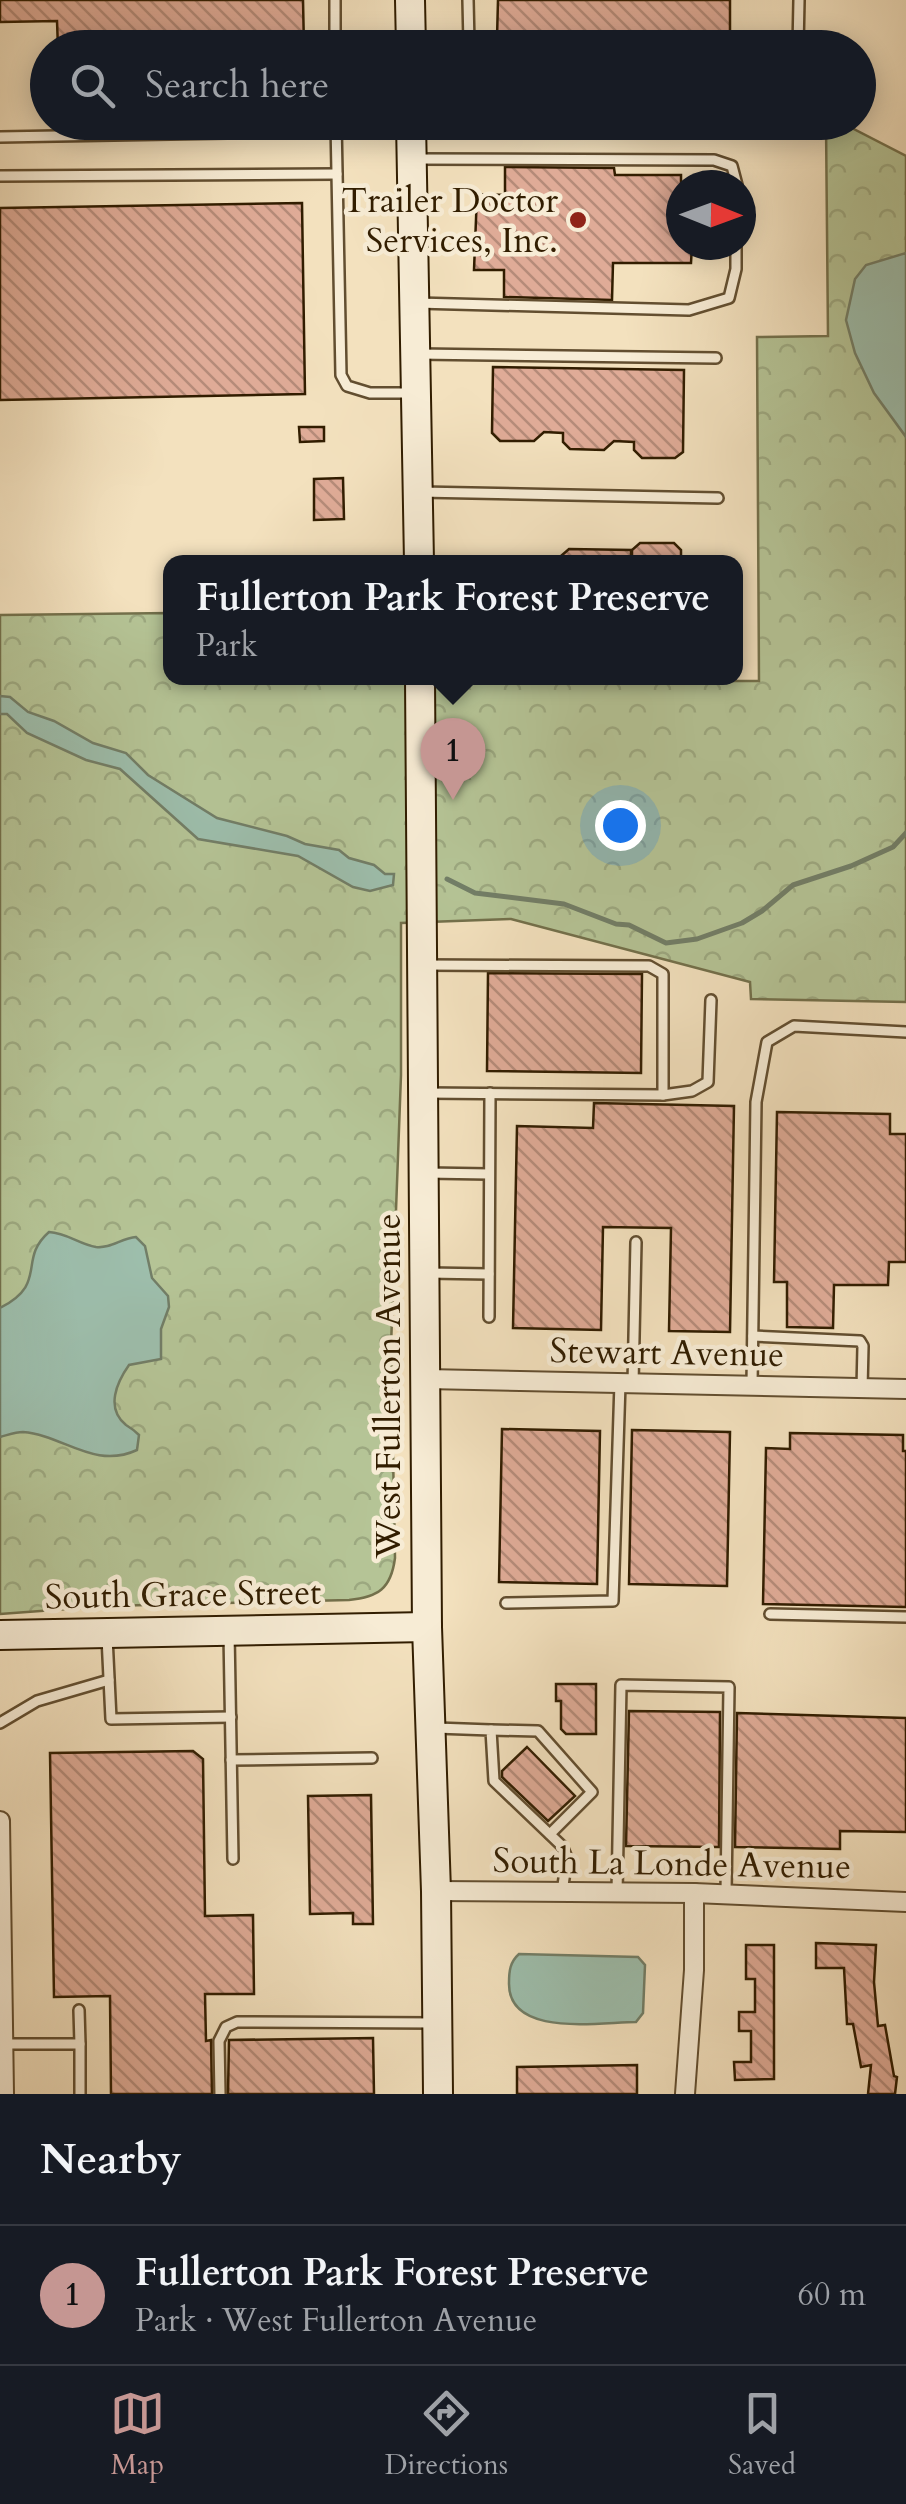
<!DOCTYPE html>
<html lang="en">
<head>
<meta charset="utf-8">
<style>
	:root { --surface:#171b24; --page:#242831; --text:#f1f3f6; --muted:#9ea1a6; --line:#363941; --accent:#c59692 }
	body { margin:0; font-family:Cardo,serif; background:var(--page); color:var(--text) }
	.compass { position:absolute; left:666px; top:170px; width:90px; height:90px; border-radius:50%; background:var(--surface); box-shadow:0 5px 25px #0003; rotate:91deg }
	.you { position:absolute; left:620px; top:825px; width:35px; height:35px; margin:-25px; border:8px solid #fff; border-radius:50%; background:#1a73e8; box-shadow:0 0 0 15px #1a73e833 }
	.badge { display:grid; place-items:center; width:65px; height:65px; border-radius:50%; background:var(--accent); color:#111; font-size:32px; font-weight:700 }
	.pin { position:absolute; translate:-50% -82px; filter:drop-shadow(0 2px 5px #0008) }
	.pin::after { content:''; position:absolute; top:52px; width:35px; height:30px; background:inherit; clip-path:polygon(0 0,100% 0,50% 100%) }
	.popup { position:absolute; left:163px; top:555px; width:580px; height:130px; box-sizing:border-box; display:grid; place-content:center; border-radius:20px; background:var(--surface); filter:drop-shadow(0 2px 8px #0005); font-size:32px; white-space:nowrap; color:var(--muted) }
	.popup b { font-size:38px; color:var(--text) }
	.popup::after { content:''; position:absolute; left:50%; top:100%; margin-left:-20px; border:20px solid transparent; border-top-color:var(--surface) }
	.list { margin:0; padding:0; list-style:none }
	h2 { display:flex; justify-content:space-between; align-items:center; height:130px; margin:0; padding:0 40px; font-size:42px }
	h2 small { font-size:32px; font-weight:400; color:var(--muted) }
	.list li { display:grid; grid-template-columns:65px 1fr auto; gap:30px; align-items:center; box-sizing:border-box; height:140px; padding:0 40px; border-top:2px solid var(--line) }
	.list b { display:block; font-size:38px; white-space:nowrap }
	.list p { margin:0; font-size:32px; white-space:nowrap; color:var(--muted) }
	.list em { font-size:32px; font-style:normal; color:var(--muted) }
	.icon { flex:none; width:55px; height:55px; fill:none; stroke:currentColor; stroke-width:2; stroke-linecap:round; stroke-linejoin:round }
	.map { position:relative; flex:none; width:906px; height:2094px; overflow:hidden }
	.search { position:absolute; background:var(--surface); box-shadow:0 5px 25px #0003; left:30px; right:30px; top:30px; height:110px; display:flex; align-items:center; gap:25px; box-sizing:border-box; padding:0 35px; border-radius:55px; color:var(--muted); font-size:38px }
	.sheet { height:270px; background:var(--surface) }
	nav { display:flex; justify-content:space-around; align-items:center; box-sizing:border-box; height:140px; border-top:2px solid var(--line); background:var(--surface); font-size:28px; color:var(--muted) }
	nav a { display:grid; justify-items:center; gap:5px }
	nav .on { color:var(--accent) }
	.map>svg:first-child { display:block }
</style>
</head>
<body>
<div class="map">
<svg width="906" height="2094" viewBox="0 0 906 2094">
	<defs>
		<pattern id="park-crowns" width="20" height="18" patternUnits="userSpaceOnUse" patternTransform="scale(2.5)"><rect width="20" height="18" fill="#b5c496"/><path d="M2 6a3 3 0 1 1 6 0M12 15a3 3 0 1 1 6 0" fill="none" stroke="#9ca880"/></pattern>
		<pattern id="building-back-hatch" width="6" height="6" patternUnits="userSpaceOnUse" patternTransform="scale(2.5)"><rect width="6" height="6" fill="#dfab97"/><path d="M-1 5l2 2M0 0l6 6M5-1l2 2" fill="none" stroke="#b58b79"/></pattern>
	</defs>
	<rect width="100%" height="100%" fill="#f3e1be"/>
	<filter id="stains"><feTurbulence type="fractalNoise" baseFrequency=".002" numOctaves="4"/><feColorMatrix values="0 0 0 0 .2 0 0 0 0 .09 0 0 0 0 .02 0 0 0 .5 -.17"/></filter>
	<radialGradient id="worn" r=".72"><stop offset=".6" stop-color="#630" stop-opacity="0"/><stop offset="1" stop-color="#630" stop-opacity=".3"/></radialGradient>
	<path fill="url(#park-crowns)" stroke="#73704b" stroke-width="2.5" d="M 826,123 L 842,123 L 906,156 L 906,1002 L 751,999 L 750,982 L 511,919 L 401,923 L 401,1075 L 391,1346 L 395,1558 C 391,1589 378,1597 349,1600 L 108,1606 L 0,1614 L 0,615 L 170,613 L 170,678 L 397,678 L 398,681 L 759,681 L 757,337 L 828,336 Z"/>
	<g fill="#9dbeac" stroke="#727e67" stroke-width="2.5">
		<path d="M 906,253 L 906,437 L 874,393 L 855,353 L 846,320 L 855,279 L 866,265 Z"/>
		<path d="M 0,696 L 10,697 L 28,712 L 54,721 L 93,743 L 126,753 L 148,775 L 217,818 L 287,836 L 305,844 L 339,850 L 349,858 L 374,865 L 385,874 L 394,874 L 393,885 L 370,891 L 353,887 L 298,856 L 198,839 L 120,769 L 86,760 L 27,733 L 7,714 L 0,714 Z"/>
		<path d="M 49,1232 C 67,1233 79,1244 96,1247 C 110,1249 122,1238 136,1237 L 145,1246 L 152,1278 L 168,1296 L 169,1307 L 161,1329 L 161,1359 L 129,1365 C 117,1382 105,1408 126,1425 C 131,1428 135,1431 139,1435 L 137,1450 C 94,1470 63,1435 23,1432 C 15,1432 8,1435 0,1437 L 0,1308 C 49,1283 17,1260 49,1232 Z"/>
		<path d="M 519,1954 L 638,1957 L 645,1965 L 643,2013 L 636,2022 C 599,2022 508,2038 509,1983 C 509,1971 510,1962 519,1954 Z"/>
	</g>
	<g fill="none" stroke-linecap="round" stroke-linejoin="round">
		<path stroke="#727e67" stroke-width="5" d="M 447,879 L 475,893 L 564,904 L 616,924 L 629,925 L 666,943 L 697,939 L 742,923 L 762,911 L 793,885 L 851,866 L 893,847 L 906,833"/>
	</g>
	<g fill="url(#building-back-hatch)" stroke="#311d00" stroke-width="2.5">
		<path d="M 0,0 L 303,0 L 304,48 L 58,48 L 57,21 L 0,22 Z"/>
		<path d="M 498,0 L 730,0 L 730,43 L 497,38 Z"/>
		<path d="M 505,167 L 614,168 L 615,175 L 681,175 L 681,245 L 692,245 L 691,263 L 613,263 L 612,300 L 504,297 L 504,270 L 474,270 L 477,194 L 505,195 Z"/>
		<path d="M 302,203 L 305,394 L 0,400 L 0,208 Z"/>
		<path d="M 493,367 L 684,370 L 683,452 L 675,458 L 642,458 L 634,450 L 634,442 L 614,441 L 604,450 L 570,449 L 563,442 L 563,433 L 544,432 L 534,441 L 500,441 L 492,433 Z"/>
		<path d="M 299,427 L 324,427 L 324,441 L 300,442 Z"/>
		<path d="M 343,478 L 344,519 L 314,520 L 314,479 Z"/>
		<path d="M 640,543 L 674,543 L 681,550 L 681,562 L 632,562 L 632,550 Z"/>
		<path d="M 569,549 L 631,550 L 631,562 L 554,562 Z"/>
		<path d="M 488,973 L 642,974 L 641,1073 L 487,1071 Z"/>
		<path d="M 594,1103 L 734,1106 L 730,1332 L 669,1331 L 671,1228 L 603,1227 L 601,1330 L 513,1328 L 517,1126 L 593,1128 Z"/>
		<path d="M 777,1112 L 890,1114 L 890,1134 L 906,1134 L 906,1262 L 889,1262 L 888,1285 L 834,1285 L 833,1328 L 787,1327 L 787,1282 L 774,1282 Z"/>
		<path d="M 502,1429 L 600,1431 L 597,1584 L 499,1582 Z"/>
		<path d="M 632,1430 L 730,1432 L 727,1586 L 629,1584 Z"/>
		<path d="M 790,1433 L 903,1435 L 903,1451 L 906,1451 L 906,1607 L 763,1604 L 766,1448 L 790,1449 Z"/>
		<path d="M 556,1684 L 596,1684 L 596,1734 L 566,1734 L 561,1729 L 561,1701 L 556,1701 Z"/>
		<path d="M 629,1711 L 720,1712 L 719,1847 L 626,1846 Z"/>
		<path d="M 737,1713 L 906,1718 L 906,1832 L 840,1831 L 840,1849 L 735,1847 Z"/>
		<path d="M 527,1747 L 575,1796 L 548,1821 L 502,1777 L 502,1771 Z"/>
		<path d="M 193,1751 L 203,1759 L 205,1916 L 253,1915 L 254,1994 L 205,1994 L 206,2041 L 211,2040 L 212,2094 L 111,2094 L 110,1996 L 54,1997 L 50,1753 Z"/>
		<path d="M 371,1795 L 373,1924 L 353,1924 L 353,1913 L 310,1914 L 308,1796 Z"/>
		<path d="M 816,1943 L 876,1945 L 874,1982 L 878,2026 L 885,2025 L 894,2076 L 897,2077 L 895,2094 L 868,2094 L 871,2065 L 861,2067 L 853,2024 L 847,2024 L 844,1968 L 816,1968 Z"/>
		<path d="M 746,1945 L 774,1945 L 774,2079 L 735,2080 L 734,2062 L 751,2062 L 751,2031 L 739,2031 L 739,2012 L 755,2012 L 755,1979 L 746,1979 Z"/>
		<path d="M 373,2038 L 374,2094 L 228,2094 L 229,2040 Z"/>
		<path d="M 637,2065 L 637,2094 L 517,2094 L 517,2067 Z"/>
	</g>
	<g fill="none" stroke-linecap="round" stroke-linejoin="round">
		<g stroke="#624e30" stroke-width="14">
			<g id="lane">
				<path d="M 335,0 L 335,48"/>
				<path d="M 468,0 L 469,44"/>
				<path d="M 415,44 L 613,48"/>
				<path d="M 798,48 L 799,0"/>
				<path d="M 336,122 L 341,375 L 347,386 L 370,393 L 413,393"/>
				<path d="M 0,137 L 408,130"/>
				<path d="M 415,159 L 714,160 L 732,166 L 737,185"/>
				<path d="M 0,176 L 337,174"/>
				<path d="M 417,303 L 689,310 L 729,298 L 736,269 L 736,245"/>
				<path d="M 418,354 L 716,358"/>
				<path d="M 420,492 L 718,498"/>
				<path d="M 424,965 L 649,966 L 663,974 L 663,1095"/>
				<path d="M 426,1093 L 663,1095 L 692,1091 L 708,1082 L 711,1000"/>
				<path d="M 427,1173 L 489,1174"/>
				<path d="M 428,1273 L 489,1274"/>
				<path d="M 489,1317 L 490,1093"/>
				<path d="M 753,1336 L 860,1341 L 863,1346 L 862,1389"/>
				<path d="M 633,1384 L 636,1242"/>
				<path d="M 752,1385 L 756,1102 L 767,1042 L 794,1026 L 906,1032"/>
				<path d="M 506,1603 L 613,1601 L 620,1383"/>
				<path d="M 770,1614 L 906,1617"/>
				<path d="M 229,1633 L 233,1859"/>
				<path d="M 107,1637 L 111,1719 L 231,1717"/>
				<path d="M 0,1723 L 37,1701 L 109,1680"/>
				<path d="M 436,1728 L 491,1730 L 494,1781 L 562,1846 L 567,1858 L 562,1892"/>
				<path d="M 491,1730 L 538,1731 L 592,1792 L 550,1834"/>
				<path d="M 231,1760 L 372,1758"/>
				<path d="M 617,1893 L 621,1685 L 729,1687 L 726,1893"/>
				<path d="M 3,2044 L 80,2044 L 79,2010"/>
				<path d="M 80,2044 L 80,2094"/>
				<path d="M 220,2094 L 219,2041 L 226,2027 L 237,2022 L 435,2023"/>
			</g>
		</g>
		<g stroke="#624e30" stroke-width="22">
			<g id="street">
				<path d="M 426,1379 L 906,1389"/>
				<path d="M 0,1821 L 4,2094"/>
				<path d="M 436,1891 L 694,1893 L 906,1902"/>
				<path d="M 685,2094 L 694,1970 L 694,1893"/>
			</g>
		</g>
		<g stroke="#311d00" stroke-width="32">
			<g id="secondary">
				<path d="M 410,0 L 411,48"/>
				<path d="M 411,122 L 419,562"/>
				<path d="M 420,678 L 427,1627 L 436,1891 L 438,2094"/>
				<path d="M 0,1635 L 427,1627"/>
			</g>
		</g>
		<use href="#lane" stroke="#f7ecd5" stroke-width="9"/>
		<use href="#street" stroke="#f7ecd5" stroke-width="18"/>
		<use href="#secondary" stroke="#f7ecd5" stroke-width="28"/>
	</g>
	<circle fill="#8f2418" stroke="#f7ecd5" stroke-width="4" cx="578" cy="220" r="10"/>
	<g text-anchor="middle" stroke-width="9" stroke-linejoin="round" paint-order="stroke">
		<g font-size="35" fill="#311d00" stroke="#f7ecd5" text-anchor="end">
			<text x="558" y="212">Trailer Doctor<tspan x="558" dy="40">Services, Inc.</tspan></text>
		</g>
		<g font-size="35" fill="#311d00" stroke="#f7ecd5">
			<text transform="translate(667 1352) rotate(1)" y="12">Stewart Avenue</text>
			<text transform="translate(388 1386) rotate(-90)" y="12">West Fullerton Avenue</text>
			<text transform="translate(183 1594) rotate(-1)" y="12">South Grace Street</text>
			<text transform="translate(672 1863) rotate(1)" y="12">South La Londe Avenue</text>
		</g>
	</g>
	<rect width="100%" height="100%" filter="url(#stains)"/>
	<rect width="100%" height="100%" fill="url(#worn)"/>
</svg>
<svg class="compass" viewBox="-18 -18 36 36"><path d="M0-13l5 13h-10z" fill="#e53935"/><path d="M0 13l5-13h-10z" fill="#9ea1a6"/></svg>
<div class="you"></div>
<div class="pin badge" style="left:453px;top:800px">1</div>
<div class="popup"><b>Fullerton Park Forest Preserve</b>Park</div>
<div class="search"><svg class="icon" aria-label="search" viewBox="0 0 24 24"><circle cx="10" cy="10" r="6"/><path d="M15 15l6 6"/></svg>Search here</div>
</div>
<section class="sheet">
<h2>Nearby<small></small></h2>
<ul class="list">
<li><span class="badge">1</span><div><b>Fullerton Park Forest Preserve</b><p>Park · West Fullerton Avenue</p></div><em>60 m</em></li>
</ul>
</section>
<nav>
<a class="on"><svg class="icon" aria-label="map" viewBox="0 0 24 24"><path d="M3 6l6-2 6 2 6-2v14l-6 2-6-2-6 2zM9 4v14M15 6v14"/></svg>Map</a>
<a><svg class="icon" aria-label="directions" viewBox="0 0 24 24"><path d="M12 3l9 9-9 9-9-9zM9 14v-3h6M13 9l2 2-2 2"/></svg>Directions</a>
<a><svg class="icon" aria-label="saved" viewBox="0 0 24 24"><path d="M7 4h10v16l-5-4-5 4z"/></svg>Saved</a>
</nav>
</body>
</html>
